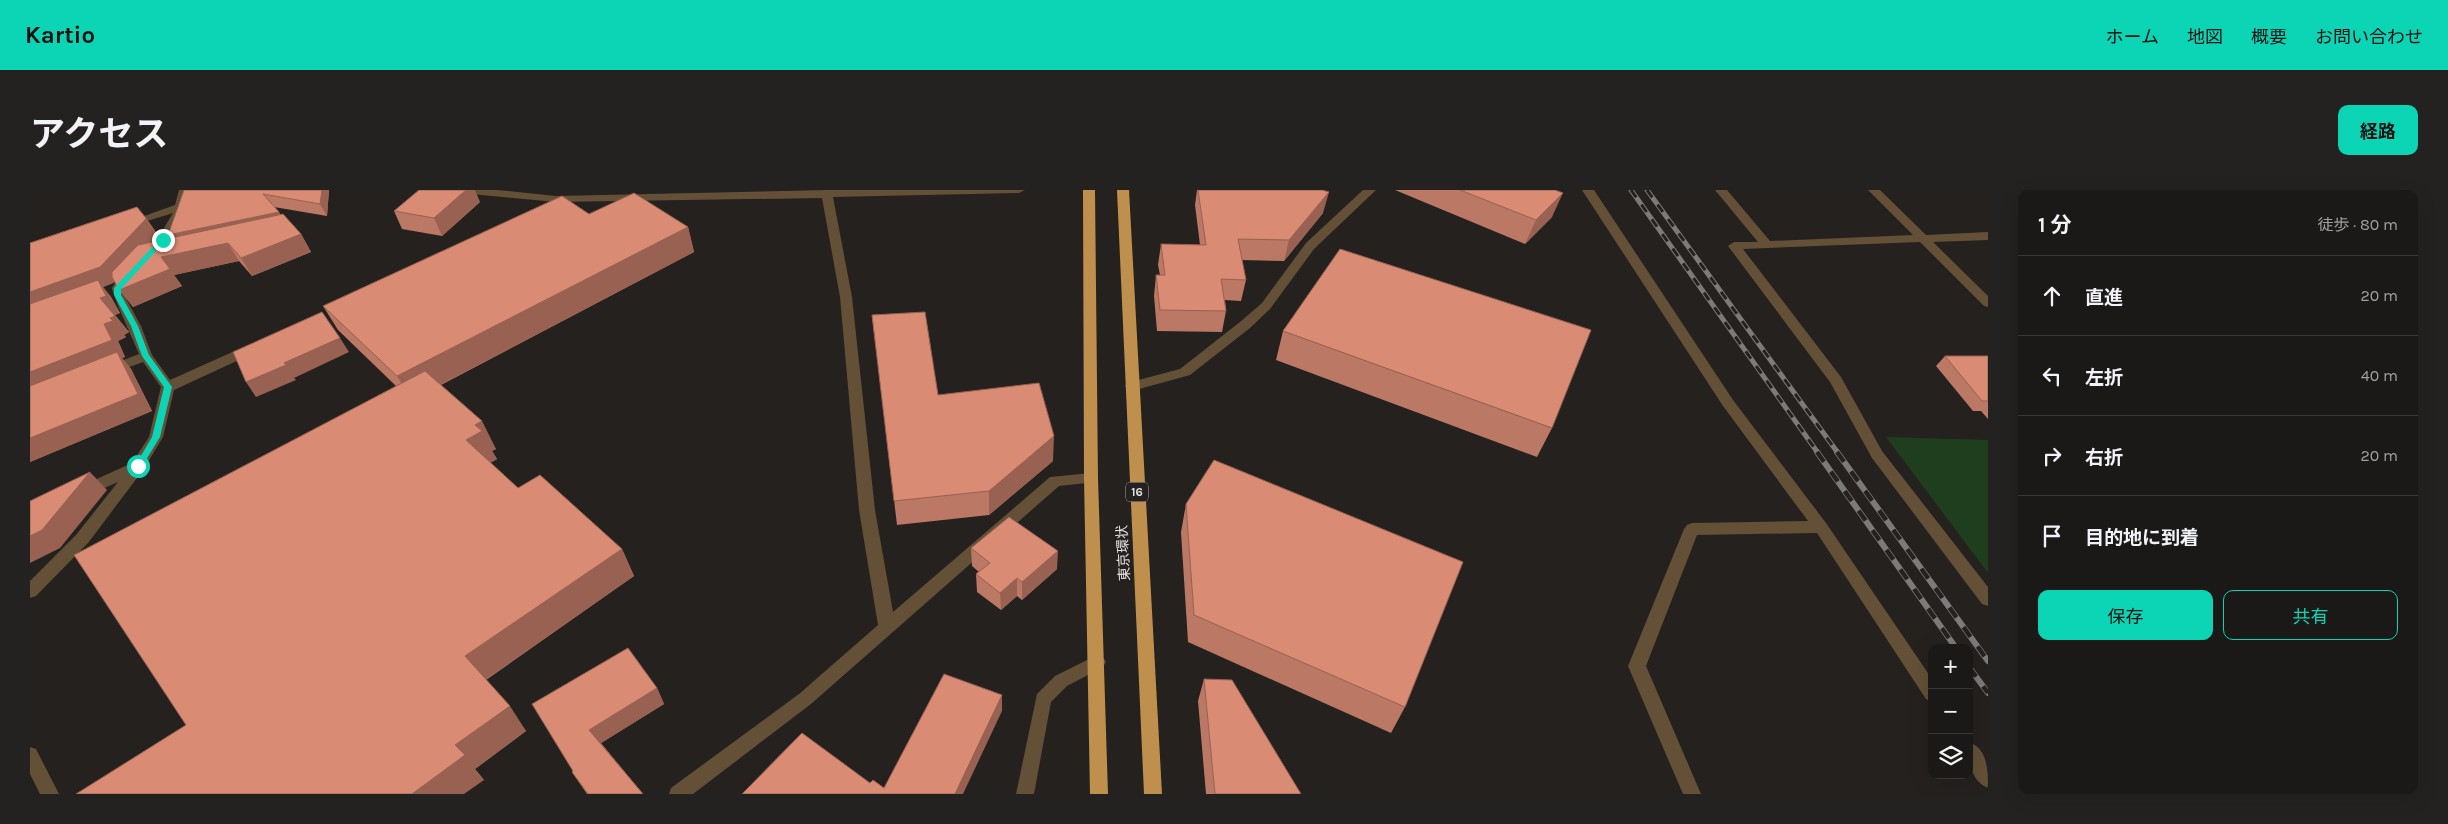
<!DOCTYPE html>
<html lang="ja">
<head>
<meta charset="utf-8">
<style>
	:root { --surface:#1b1917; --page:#242220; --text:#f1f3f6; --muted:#a0a0a1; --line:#393836; --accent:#0bd5b5 }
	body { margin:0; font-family:Karla,"Noto Sans JP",sans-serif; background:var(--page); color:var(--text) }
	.controls { position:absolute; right:15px; bottom:15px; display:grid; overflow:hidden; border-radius:10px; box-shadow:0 5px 20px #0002 }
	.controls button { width:45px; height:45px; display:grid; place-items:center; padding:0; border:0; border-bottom:1px solid var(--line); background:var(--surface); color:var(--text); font:25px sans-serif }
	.stop { position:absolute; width:15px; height:15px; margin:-11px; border:4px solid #0bd5b5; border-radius:50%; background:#fff }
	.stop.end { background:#0bd5b5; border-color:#fff; box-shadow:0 1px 5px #0008 }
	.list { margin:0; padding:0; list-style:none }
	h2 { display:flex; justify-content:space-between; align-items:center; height:65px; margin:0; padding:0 20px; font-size:21px }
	h2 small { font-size:16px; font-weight:400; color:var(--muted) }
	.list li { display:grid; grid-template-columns:32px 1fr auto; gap:15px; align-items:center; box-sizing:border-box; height:80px; padding:0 20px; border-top:1px solid var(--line) }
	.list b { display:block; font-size:19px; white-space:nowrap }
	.list em { font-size:16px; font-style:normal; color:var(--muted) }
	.actions { display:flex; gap:10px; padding:15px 20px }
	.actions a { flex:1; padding:11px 0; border:1px solid var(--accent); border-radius:10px; text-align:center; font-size:18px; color:var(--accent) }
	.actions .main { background:var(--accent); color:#111 }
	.icon { flex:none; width:28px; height:28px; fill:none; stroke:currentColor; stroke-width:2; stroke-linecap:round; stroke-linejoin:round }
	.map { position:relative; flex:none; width:1958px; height:604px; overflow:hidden; border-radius:10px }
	header { display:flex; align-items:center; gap:30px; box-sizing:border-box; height:70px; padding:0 25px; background:var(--accent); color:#111 }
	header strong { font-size:24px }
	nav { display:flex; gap:28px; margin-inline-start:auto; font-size:18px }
	.intro { display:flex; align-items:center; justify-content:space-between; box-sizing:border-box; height:120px; padding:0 30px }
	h1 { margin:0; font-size:35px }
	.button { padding:12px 22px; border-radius:10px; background:var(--accent); color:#111; font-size:18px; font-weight:700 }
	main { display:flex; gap:30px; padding:0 30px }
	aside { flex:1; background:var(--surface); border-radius:10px; box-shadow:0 5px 20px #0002 }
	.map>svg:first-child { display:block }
</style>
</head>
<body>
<header>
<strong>Kartio</strong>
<nav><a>ホーム</a><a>地図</a><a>概要</a><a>お問い合わせ</a></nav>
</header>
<div class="intro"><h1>アクセス</h1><a class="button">経路</a></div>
<main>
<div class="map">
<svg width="1958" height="604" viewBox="0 0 1958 604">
	<rect width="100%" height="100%" fill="#24211f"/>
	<path fill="#1f3e1d" d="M 1856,247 L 1958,250 L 1958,383 Z"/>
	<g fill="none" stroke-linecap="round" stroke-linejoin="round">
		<g fill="#635037" fill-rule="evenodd">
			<path d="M 149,0 L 161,0 C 152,30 145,44 123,68 L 115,68 L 113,65 L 128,48 L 143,23 L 98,37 L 92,34 L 145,15 Z"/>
			<path d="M 425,0 L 467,0 L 526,6 L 796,0 L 995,0 L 989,3 L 803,7 L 822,107 L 845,320 L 863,422 L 1020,287 L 1061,283 L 1066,284 L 1068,288 L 1066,292 L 1029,296 L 781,514 L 663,604 L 639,604 L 641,598 L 769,504 L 848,435 L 829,320 L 810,107 L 792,8 L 526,12 L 431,3 Z"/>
			<path d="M 1333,0 L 1346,0 L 1284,59 L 1240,119 L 1220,138 L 1160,185 L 1102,201 L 1097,199 L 1095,196 L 1097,193 L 1150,179 L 1210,132 L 1232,113 L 1276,53 Z"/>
			<path d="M 1552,0 L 1564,0 L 1703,210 L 1796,333 L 1902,489 L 1902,512 L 1896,509 L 1787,343 L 1667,345 L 1616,476 L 1671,604 L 1653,604 L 1598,476 L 1654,339 L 1657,335 L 1662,333 L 1778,331 L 1693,216 Z"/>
			<path d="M 1685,0 L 1697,0 L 1740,51 L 1883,45 L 1838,0 L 1850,0 L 1896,45 L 1958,42 L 1958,50 L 1903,52 L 1958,106 L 1958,117 L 1954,116 L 1890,52 L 1713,59 L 1811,187 L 1852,261 L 1958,397 L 1958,416 L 1952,414 L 1842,268 L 1800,192 L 1698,56 L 1704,52 L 1728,52 Z"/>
			<path d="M 102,80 L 108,84 L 94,99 L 94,105 L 111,136 L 122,165 L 140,190 L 218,155 L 228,155 L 230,158 L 228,161 L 144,200 L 133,247 L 113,280 L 58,353 L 6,406 L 0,408 L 0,391 L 46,345 L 88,292 L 54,307 L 49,305 L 47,301 L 49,297 L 102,273 L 119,247 L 131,197 L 113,172 L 78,185 L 71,181 L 73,178 L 109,164 C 105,154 81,102 82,98 C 84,92 96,82 102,80 Z"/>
			<path d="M 1067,465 L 1073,467 L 1076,472 L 1073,477 L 1037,496 L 1021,512 L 1004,604 L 986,604 L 1007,504 L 1025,486 Z"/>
			<path d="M 1939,552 C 1958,559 1958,581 1958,598 C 1939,590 1939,569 1939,552 Z"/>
			<path d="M 0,557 L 6,559 L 29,604 L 10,604 L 0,584 Z"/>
		</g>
		<g fill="#bf8f4d" fill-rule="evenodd">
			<path d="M 1053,0 L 1065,0 L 1068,288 L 1078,604 L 1060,604 L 1054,288 Z"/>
			<path d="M 1087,0 L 1099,0 L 1132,604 L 1114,604 Z"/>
		</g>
		<g stroke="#7d7b79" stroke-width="5">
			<g id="rail-far1">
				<path d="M 1601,0 L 1788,263"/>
				<path d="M 1617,0 L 1808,263"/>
			</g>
		</g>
		<g stroke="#7d7b79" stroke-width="6">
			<g id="rail">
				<path d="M 1787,262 L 1926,458"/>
				<path d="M 1807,262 L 1958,471"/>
				<path d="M 1939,477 L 1958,503"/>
			</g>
		</g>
		<use href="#rail-far1" stroke="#24211f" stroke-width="3" stroke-dasharray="9" stroke-linecap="butt"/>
		<use href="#rail" stroke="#24211f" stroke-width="4.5" stroke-dasharray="12" stroke-linecap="butt"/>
	</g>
	<g fill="#bb7864">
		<path d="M 154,0 L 299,0 L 297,26 L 244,17 L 251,25 L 271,44 L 281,62 L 222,86 L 209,71 L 144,85 L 152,96 L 103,117 L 85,91 L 83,93 L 73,97 L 81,107 L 90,123 L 85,125 L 99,142 L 94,145 L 96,147 L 88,151 L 95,167 L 92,168 L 101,179 L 122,221 L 0,272 L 0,53 L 116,28 L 128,45 L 121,52 L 140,48 Z"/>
		<path d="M 1167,0 L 1292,0 L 1293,23 L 1254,71 L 1212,70 L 1216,90 L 1211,111 L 1195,110 L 1196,121 L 1192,142 L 1127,141 L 1124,106 L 1126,85 L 1130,85 L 1128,75 L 1131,54 L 1170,55 L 1165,15 Z"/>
		<path d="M 1365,0 L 1525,0 L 1522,27 L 1495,54 Z"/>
		<path d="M 450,12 L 412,46 L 372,39 L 364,21 Z"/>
		<path d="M 559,24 L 658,37 L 664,62 L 411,195 L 466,259 L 462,261 L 467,269 L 460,273 L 488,298 L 592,359 L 604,386 L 456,490 L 496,541 L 445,579 L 454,590 L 156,535 L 366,196 L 308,140 L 293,116 Z"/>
		<path d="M 842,125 L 908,205 L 1023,271 L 959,325 L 867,335 Z"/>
		<path d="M 1253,141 L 1522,238 L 1507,267 L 1246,170 Z"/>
		<path d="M 1915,166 L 1958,166 L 1958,229 L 1951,221 L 1943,221 L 1906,176 Z"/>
		<path d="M 1156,314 L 1375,517 L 1361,543 L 1158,452 L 1151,342 Z"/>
		<path d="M 941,358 L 1027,379 L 992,410 L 987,406 L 971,420 L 947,402 L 946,384 L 949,382 L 942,376 Z"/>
		<path d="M 1174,489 L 1271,604 L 1176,604 L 1168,511 Z"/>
		<path d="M 627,498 L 634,514 L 571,553 L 613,604 L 557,604 L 542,582 L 543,581 L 502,514 Z"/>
	</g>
	<g fill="#986151">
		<path d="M 292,0 L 299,0 L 297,26 L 290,14 Z"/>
		<path d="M 436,0 L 445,0 L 450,12 L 412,46 L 404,28 Z"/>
		<path d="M 1299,2 L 1293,23 L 1254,71 L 1259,50 Z"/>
		<path d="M 1533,3 L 1522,27 L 1495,54 L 1506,30 Z"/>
		<path d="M 249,22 L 256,34 L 146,56 L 138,45 Z"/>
		<path d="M 116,28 L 128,45 L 126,47 L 83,93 L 73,97 L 81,107 L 90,123 L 84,125 L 0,124 L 0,102 Z"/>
		<path d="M 658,37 L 664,62 L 381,210 L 367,186 Z"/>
		<path d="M 271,44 L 281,62 L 222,86 L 211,68 Z"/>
		<path d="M 198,53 L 209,71 L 144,85 L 152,96 L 103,117 L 89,100 L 131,67 Z"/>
		<path d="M 85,126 L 99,142 L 94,145 L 96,147 L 88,151 L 95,167 L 92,168 L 101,179 L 122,221 L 0,272 L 0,182 L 74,134 L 80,128 Z"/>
		<path d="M 310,148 L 319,162 L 264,188 L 266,190 L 226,207 L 216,192 L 254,173 Z"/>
		<path d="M 452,231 L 466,259 L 462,261 L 467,269 L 451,278 L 436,250 L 445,235 Z"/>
		<path d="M 1024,246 L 1023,271 L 959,325 L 959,301 Z"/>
		<path d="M 60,282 L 77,300 L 30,358 L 0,373 L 0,346 Z"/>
		<path d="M 592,359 L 604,386 L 452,492 L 435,466 Z"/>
		<path d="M 1028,361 L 1027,379 L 992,410 L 992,392 Z"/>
		<path d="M 987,388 L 987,406 L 971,420 L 970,403 Z"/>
		<path d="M 627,498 L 634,514 L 568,555 L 559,540 Z"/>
		<path d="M 972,505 L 972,521 L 933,604 L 925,604 Z"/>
		<path d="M 480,516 L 496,541 L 445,579 L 454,590 L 434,604 L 382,604 L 425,555 Z"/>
	</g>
	<g fill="#d98b74" stroke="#986151">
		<path d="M 154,0 L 292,0 L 290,14 L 233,4 L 249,22 L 138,45 Z"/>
		<path d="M 389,0 L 436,0 L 404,28 L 364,21 Z"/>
		<path d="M 1168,0 L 1292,0 L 1299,2 L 1259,50 L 1208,49 L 1216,90 L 1191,89 L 1196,121 L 1130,120 L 1126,85 L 1135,85 L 1131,54 L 1176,55 Z"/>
		<path d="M 1430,0 L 1525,0 L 1533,3 L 1506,30 Z"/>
		<path d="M 604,3 L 658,37 L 367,186 L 293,116 L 532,6 L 559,24 Z"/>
		<path d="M 107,17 L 116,28 L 115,30 L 70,77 L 0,102 L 0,53 Z"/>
		<path d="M 253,24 L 271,44 L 211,68 L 198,53 L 131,67 L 140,79 L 89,100 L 82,87 L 82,82 L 108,55 Z"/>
		<path d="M 1310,59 L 1561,140 L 1522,238 L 1253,141 Z"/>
		<path d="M 68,90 L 76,106 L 70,108 L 85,126 L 80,128 L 83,131 L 74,134 L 82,150 L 0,182 L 0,114 Z"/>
		<path d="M 292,122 L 310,148 L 254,173 L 256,175 L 216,192 L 203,162 Z"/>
		<path d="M 895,122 L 908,205 L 1009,193 L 1024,246 L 959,301 L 864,311 L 842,125 Z"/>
		<path d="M 87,162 L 108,204 L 0,248 L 0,196 Z"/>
		<path d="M 1915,166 L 1958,166 L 1958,211 L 1952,211 Z"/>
		<path d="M 395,181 L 452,231 L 445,235 L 452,241 L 436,250 L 488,298 L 510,285 L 592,359 L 435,466 L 480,516 L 425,555 L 435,565 L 382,604 L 46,604 L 156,535 L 44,365 Z"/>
		<path d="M 1184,270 L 1433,372 L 1375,517 L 1164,425 L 1156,314 Z"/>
		<path d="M 60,282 L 12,340 L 0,346 L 0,311 Z"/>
		<path d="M 979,327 L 1028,361 L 992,392 L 987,388 L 970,403 L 946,384 L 960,373 L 941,358 Z"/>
		<path d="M 598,458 L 627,498 L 559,540 L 613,604 L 558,604 L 542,582 L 543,581 L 502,514 Z"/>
		<path d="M 914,484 L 972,505 L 925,604 L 712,604 L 772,543 L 840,593 L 843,590 L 854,598 Z"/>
		<path d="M 1174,489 L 1202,490 L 1271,604 L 1185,604 Z"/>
	</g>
	<path fill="#0bd5b5" d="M 131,48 L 136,50 L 91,99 L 91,105 L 108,136 L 119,165 L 142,197 L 130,247 L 111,278 L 108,279 L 105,276 L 122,247 L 134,197 L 112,166 L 101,136 L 84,105 L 84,98 Z"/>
	<g text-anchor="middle" stroke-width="5" stroke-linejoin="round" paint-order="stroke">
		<rect fill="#24211f" stroke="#aba9a7" stroke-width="1" x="1096" y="292.5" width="22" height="19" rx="4"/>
		<g font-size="12" font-weight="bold" fill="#e5e3e1">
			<text x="1107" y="306">16</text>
		</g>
		<g font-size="14" fill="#e5e3e1" stroke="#24211f">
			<text transform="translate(1093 363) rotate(-93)" y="5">東京環状</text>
		</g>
	</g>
</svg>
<div class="controls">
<button>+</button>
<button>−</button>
<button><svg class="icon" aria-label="layers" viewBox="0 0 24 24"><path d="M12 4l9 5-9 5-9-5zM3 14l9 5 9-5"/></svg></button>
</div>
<div class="stop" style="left:108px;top:276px"></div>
<div class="stop end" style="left:133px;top:50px"></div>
</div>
<aside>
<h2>1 分<small>徒歩 · 80 m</small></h2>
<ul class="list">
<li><svg class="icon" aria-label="ahead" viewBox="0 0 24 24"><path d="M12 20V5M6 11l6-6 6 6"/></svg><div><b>直進</b></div><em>20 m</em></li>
<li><svg class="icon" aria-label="left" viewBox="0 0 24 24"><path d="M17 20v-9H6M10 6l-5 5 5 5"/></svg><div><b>左折</b></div><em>40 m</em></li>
<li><svg class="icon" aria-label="right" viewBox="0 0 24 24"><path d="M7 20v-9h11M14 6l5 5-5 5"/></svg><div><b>右折</b></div><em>20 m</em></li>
<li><svg class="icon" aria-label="arrive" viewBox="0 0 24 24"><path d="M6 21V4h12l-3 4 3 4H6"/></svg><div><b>目的地に到着</b></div></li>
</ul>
<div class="actions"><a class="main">保存</a><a>共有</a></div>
</aside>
</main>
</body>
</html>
